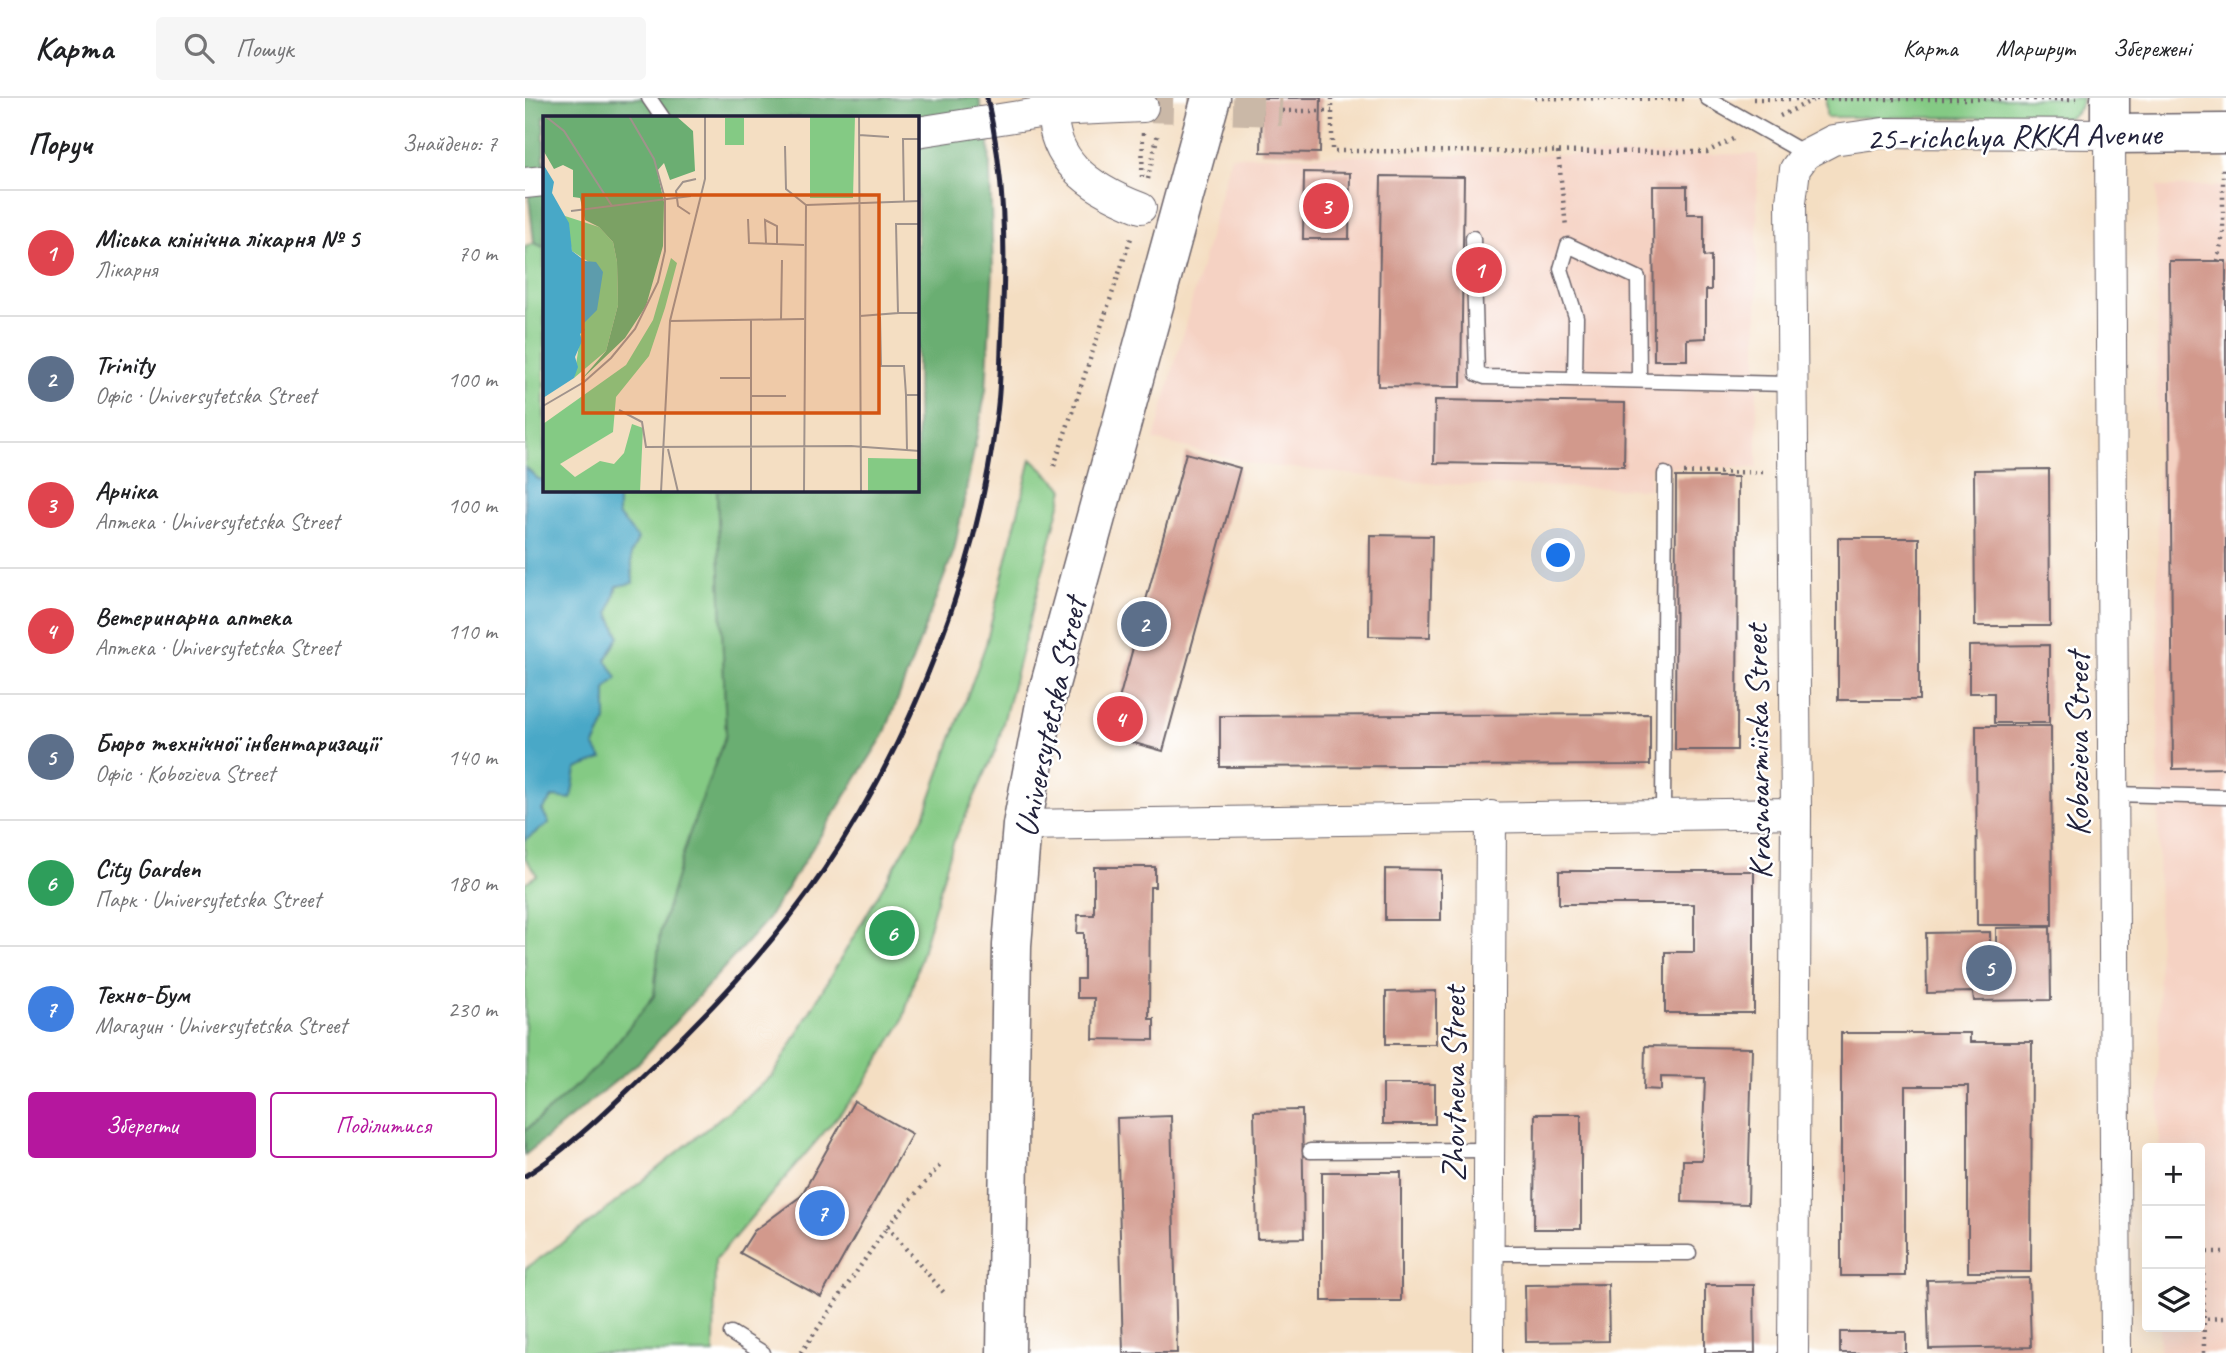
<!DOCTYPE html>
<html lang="uk">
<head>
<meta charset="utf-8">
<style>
	:root { --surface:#fff; --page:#f6f6f6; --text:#202124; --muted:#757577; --line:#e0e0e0; --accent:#b5179e }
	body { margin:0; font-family:Caveat,sans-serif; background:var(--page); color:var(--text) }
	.controls { position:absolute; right:21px; bottom:21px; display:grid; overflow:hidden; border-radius:7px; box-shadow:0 7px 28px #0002 }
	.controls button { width:63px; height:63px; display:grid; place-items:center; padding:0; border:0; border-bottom:2px solid var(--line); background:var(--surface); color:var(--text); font:35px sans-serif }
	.you { position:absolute; left:1034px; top:458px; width:24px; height:24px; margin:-18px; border:5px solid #fff; border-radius:50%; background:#1a73e8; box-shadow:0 0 0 10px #1a73e833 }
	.badge { display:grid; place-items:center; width:46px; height:46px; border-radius:50%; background:var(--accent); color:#fff; font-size:23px; font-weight:700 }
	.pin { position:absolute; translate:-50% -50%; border:4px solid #fff; box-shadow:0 2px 7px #0006 }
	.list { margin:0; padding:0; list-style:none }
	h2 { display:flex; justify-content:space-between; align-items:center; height:91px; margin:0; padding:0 28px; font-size:30px }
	h2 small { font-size:23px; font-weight:400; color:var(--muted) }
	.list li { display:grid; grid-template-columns:46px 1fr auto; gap:21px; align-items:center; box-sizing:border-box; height:126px; padding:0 28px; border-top:2px solid var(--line) }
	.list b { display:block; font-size:26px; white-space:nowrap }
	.list p { margin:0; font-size:23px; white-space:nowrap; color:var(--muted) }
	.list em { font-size:23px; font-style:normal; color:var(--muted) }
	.actions { display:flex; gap:14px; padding:21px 28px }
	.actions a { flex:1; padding:16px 0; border:2px solid var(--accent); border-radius:7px; text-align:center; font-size:24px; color:var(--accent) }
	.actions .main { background:var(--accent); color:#fff }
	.icon { flex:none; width:38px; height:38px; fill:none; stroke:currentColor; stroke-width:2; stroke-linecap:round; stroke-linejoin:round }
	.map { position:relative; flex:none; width:1701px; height:1255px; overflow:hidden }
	header { display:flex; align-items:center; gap:42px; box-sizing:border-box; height:98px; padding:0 35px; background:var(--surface); border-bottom:2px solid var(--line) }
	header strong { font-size:33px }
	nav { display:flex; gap:38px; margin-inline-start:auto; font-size:24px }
	.search { width:490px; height:63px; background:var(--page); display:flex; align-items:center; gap:18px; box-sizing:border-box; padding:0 24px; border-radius:7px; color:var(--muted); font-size:26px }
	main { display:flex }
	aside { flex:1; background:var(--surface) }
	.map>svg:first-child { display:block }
</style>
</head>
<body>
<header>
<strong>Карта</strong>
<div class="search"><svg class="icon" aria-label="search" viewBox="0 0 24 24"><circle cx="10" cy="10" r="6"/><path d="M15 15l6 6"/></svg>Пошук</div>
<nav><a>Карта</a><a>Маршрут</a><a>Збережені</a></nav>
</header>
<main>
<aside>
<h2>Поруч<small>Знайдено: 7</small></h2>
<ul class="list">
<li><span class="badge" style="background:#e0444e">1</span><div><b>Міська клінічна лікарня № 5</b><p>Лікарня</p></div><em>70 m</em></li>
<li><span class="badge" style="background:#5c6f8a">2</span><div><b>Trinity</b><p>Офіс · Universytetska Street</p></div><em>100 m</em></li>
<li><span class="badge" style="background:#e0444e">3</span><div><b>Арніка</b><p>Аптека · Universytetska Street</p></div><em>100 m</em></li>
<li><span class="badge" style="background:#e0444e">4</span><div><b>Ветеринарна аптека</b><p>Аптека · Universytetska Street</p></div><em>110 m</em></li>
<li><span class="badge" style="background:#5c6f8a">5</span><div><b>Бюро технічної інвентаризації</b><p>Офіс · Kobozieva Street</p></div><em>140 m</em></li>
<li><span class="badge" style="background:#2e9e5b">6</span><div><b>City Garden</b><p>Парк · Universytetska Street</p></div><em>180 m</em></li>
<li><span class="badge" style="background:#3f7fe0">7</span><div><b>Техно-Бум</b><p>Магазин · Universytetska Street</p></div><em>230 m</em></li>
</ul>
<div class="actions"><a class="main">Зберегти</a><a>Поділитися</a></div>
</aside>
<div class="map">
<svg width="1701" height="1255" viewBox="0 0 1701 1255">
	<rect width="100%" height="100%" fill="#fff"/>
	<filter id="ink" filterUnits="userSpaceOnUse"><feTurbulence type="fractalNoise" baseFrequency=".0143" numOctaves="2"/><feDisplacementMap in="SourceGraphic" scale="14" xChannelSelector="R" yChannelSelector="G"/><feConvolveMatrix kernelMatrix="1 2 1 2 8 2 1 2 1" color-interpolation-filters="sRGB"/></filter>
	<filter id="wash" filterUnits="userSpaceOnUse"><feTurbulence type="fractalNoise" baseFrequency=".00686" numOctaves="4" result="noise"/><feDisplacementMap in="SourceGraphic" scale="28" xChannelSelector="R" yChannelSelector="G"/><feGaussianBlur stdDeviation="1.57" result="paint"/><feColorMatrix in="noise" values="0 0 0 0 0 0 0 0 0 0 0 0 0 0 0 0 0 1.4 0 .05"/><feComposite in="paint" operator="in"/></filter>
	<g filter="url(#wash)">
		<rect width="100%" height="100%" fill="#f4dec2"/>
		<g fill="#f5d2c3">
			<path d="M 1232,56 L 1232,370 L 1126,369 L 1124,391 L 913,386 L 730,366 L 629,342 L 706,58 Z"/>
			<path d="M 1701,88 L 1701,1255 L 1634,1255 L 1635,1229 L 1675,1229 L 1675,1050 L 1634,1050 L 1632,89 Z"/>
		</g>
		<g fill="#84ca84" stroke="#537660" stroke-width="2">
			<path d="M 1301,0 L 1557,0 C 1557,10 1551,16 1542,20 L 1301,19 Z"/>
			<path d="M 9,145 L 19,149 L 19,382 L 13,381 L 0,369 L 0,149 Z"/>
			<path d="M 506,361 L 539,391 L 471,652 L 428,745 L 377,925 L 336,991 L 190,1162 L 189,1255 L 0,1255 L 0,1171 L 70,1121 L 248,977 L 399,718 L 461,546 Z"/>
			<path d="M 82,392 L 192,392 L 201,636 L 163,740 L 135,835 L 129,898 L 72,969 L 0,1033 L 0,785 L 12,777 L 0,760 L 0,742 L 24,725 L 17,712 L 69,647 L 81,623 L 81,562 L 94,538 L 84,515 L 92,488 L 108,484 L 106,456 L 93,417 L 93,400 Z"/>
		</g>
		<path fill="#6bae72" stroke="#466856" stroke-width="2" d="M 0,0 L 454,0 L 464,43 L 468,172 L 461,292 L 429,453 L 359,637 L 242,822 L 114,964 L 0,1057 L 0,1033 L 72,969 L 129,898 L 135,835 L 163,740 L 201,636 L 192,392 L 392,392 L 392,19 L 19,19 L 19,149 L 9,145 L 0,64 Z"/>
		<path fill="#48a8c7" stroke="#356581" stroke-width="2" d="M 0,369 L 13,381 L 19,382 L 19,392 L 44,392 L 50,396 C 65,388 80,391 93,400 L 93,417 L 113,441 L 106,456 L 108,485 L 92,488 L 84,515 L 94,538 L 81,562 L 92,580 L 81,590 L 81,623 L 69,647 L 77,661 L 51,671 L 46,701 L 28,699 L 17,712 L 24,725 L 0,742 Z"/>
		<g id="blocks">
			<g fill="#d2998c">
				<path d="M 737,0 L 796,0 L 795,55 L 736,54 Z"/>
				<path d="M 779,74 L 825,75 L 824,141 L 778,141 Z"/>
				<path d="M 856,78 L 939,79 L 936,289 L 853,288 Z"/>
				<path d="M 1128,88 L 1162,88 L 1162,116 L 1179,116 L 1179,159 L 1186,158 L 1186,192 L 1181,192 L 1181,240 L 1162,241 L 1162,262 L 1129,262 Z"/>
				<path d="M 1644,163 L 1701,163 L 1701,670 L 1648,671 Z"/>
				<path d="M 910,302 L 1100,305 L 1099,368 L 909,365 Z"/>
				<path d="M 661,355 L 715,370 L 638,653 L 584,638 Z"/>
				<path d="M 1524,371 L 1525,528 L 1450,528 L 1449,372 Z"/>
				<path d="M 1151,379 L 1213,379 L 1212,652 L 1150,652 Z"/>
				<path d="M 845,437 L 907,438 L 905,539 L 844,538 Z"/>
				<rect x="1313" y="440" width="81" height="162"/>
				<path d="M 1524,547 L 1524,625 L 1469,625 L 1469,595 L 1444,595 L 1444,548 Z"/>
				<path d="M 1125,616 L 1125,667 L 695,669 L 695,618 Z"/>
				<path d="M 1451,628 L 1526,628 L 1527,827 L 1452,827 Z"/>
				<path d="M 569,769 L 630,769 L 630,789 L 625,789 L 624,921 L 629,921 L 629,942 L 568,941 L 569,900 L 552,900 L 552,881 L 559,881 L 559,835 L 552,835 L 553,817 L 569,817 Z"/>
				<path d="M 860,771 L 916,772 L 916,822 L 860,822 Z"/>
				<path d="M 1034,773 L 1229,773 L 1229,915 L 1140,915 L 1140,854 L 1169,854 L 1169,806 L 1034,806 Z"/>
				<path d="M 1525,829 L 1526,902 L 1449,903 L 1448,894 L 1402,895 L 1401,835 L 1465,834 L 1465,845 L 1471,845 L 1471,830 Z"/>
				<path d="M 911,893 L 911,946 L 861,946 L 861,894 Z"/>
				<path d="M 1316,935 L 1445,935 L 1445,944 L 1507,944 L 1506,1174 L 1443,1174 L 1443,988 L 1380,988 L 1380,1178 L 1316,1178 Z"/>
				<path d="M 1120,948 L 1227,950 L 1223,1106 L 1157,1104 L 1158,1062 L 1177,1062 L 1180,980 L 1136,979 L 1136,992 L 1119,991 Z"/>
				<rect x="858" y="986" width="52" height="40"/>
				<path d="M 329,1003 L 387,1036 L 296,1199 L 215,1155 L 229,1133 L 276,1098 Z"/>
				<path d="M 777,1012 L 779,1140 L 732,1141 L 729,1013 Z"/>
				<path d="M 1010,1016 L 1056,1016 L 1056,1131 L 1009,1131 Z"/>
				<path d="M 646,1018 L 652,1255 L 598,1255 L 592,1020 Z"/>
				<rect x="797" y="1074" width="79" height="129"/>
				<path d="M 1504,1180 L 1506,1249 L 1404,1251 L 1402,1182 Z"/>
				<path d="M 1083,1186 L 1084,1243 L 1001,1244 L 1000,1187 Z"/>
				<path d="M 1180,1187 L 1229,1187 L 1230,1255 L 1180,1255 Z"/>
				<rect x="1315" y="1234" width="66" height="21"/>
			</g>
		</g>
	</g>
	<g filter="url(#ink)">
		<use href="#blocks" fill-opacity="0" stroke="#6c646a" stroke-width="2"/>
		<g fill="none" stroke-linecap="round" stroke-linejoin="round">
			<path stroke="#cab8a7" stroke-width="30" stroke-dasharray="30 15" stroke-linecap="butt" d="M 618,9 L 757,13"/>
			<g stroke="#6c646a" stroke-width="17">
				<g id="lane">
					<path d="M 124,0 L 137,19"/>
					<path d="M 1182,0 L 1281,56"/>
					<path d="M 948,140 L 952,276 L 960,279 L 1267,286"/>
					<path d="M 1050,280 L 1051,219 L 1036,171 L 1043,147 L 1113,180 L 1114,281"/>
					<path d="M 1589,696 L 1701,699"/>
					<path d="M 1138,716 L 1140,376"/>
					<path d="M 785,1053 L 964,1052"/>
					<path d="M 964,1155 L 1164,1155"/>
					<path d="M 206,1235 L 238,1255"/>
				</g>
			</g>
			<g stroke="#6c646a" stroke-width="32">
				<g id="street">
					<path d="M 529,0 C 520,61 566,91 616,110"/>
					<path d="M 392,34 L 527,13 L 618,9"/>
					<path d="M 0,85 L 19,83"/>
					<path d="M 497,727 L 1271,715"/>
					<path d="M 963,1255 L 966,718"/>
					<path d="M 1268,1255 L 1271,715 L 1266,104 L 1270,71 L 1281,56 L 1308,42 L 1358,35 L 1585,36 L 1591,1255"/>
				</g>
			</g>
			<g stroke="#6c646a" stroke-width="41">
				<path id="secondary" d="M 1585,0 L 1585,36 L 1701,35"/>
			</g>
			<g stroke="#6c646a" stroke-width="41">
				<path id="primary" d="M 481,1255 L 487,847 L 497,727 L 521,601 L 686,0"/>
			</g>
			<g stroke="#6c646a" stroke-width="4.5" stroke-dasharray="2 5" stroke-linecap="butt">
				<path d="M 807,0 L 807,53 L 1182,54 L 1210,40"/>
				<path d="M 1010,0 L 1163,1"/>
				<path d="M 1228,1 L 1551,1"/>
				<path d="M 757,13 L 807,13"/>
				<path d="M 1255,18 L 1288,2"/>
				<path d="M 1033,54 L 1041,129"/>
				<path d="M 617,79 L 618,35"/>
				<path d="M 623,81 L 633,35"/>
				<path d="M 1692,163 L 1698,137 L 1698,67"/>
				<path d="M 529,368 L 607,137"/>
				<path d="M 1159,375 L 1241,374"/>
				<path d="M 362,1129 L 421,1197"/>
				<path d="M 1675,1221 L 1701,1220"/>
				<path d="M 276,1255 L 362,1129 L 417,1065"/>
				<path d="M 1679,1255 L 1678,1154 L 1701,1154"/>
			</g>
			<use href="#lane" stroke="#fff" stroke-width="14"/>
			<use href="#street" stroke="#fff" stroke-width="30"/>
			<use href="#secondary" stroke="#fff" stroke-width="38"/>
			<use href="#primary" stroke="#fff" stroke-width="38"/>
			<path stroke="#22223b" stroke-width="5" d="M 0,1078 C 46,1050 97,998 136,960 C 195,903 253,840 299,772 C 387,642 451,477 471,322 C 476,292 475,260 477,229 C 481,151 480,76 462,0"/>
		</g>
	</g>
	<g text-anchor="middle" stroke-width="5" stroke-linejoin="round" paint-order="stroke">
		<g font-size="33" fill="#22223b" stroke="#fff">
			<text transform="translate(1489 37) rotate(-1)" y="12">25-richchya RKKA Avenue</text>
			<text transform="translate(524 619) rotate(-78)" y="12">Universytetska Street</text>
			<text transform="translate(1552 646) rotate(-90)" y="12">Kobozieva Street</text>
			<text transform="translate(1232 654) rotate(-91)" y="12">Krasnoarmiiska Street</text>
			<text transform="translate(928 986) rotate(-90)" y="12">Zhovtneva Street</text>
		</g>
	</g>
	<g transform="translate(18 18)">
		<rect width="376" height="376" fill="#f4dec2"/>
		<path d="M 267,0 L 312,0 L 310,82 L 267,82 ZM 182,2 L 201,2 L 201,29 L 182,29 ZM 22,100 L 56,111 L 70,126 L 74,146 L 75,189 L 63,235 L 31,262 L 39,209 L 54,187 L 56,164 L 49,148 L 29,135 ZM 128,142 L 134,147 L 122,192 L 106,240 L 73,281 L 70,316 L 17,348 L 32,361 L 57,345 L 71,348 L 81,337 L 89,308 L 100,312 L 97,376 L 0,376 L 0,308 L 83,249 L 110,204 ZM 325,342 L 376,343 L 376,376 L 325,376 Z" fill="#84ca84"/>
		<path d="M 0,0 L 133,0 L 150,15 L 152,55 L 127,64 L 121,47 L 114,55 L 121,86 L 120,130 L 103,190 L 82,222 L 37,265 L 63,235 L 75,189 L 74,146 L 70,126 L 56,111 L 42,104 L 37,82 L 30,81 L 30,54 L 20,49 L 11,53 L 0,34 Z" fill="#6bae72"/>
		<path d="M 0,48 L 11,66 L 9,77 L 26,107 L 29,135 L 42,145 L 53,146 L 60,156 L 54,194 L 39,209 L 42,214 L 37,218 L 39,225 L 32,241 L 35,251 L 31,262 L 0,282 Z" fill="#48a8c7"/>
		<path fill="none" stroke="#a0938c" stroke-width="2" d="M 2,0 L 21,15 L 69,90M 316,0 L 318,376M 316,19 L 346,21M 242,30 L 243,73 L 263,89M 361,85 L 360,23 L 377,23M 263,89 L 377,85M 28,95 L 148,80M 147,98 L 135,90 L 133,75 L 140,66 L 153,63M 205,103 L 206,127 L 261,129M 223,127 L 222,104 L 234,110 L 234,128M 355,197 L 377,197M 317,200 L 355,197 L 353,108 L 377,108M 337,201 L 338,250 L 361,250 L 363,279 L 377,279M 238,204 L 239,144M 127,205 L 261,203M 177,262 L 208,262M 363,279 L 364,335M 208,280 L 243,280M 0,290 L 41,266 L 68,242 L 92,213 L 115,166 L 122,135 L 122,83 L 111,43 L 86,0M 76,294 L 99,306 L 103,331 L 308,330 L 377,335M 125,333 L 135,376M 118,376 L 127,205 L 162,63 L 162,0M 208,376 L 208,204M 261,376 L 263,89"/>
		<path fill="#d45411" fill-opacity="0.15" stroke="#d45411" stroke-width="3.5" d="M 40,79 L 336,79 L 336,297 L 40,297 Z"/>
		<rect width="376" height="376" fill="none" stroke="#22223b" stroke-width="3.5"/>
	</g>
</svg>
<div class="controls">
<button>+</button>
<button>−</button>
<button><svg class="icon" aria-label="layers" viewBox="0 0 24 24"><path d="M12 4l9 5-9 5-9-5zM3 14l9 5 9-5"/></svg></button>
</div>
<div class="you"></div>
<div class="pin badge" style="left:954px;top:172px;background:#e0444e">1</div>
<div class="pin badge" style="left:619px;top:526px;background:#5c6f8a">2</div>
<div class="pin badge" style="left:801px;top:108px;background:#e0444e">3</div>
<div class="pin badge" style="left:595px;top:621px;background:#e0444e">4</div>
<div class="pin badge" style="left:1464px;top:870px;background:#5c6f8a">5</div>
<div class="pin badge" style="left:367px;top:835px;background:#2e9e5b">6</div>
<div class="pin badge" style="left:297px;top:1115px;background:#3f7fe0">7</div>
</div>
</main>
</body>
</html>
